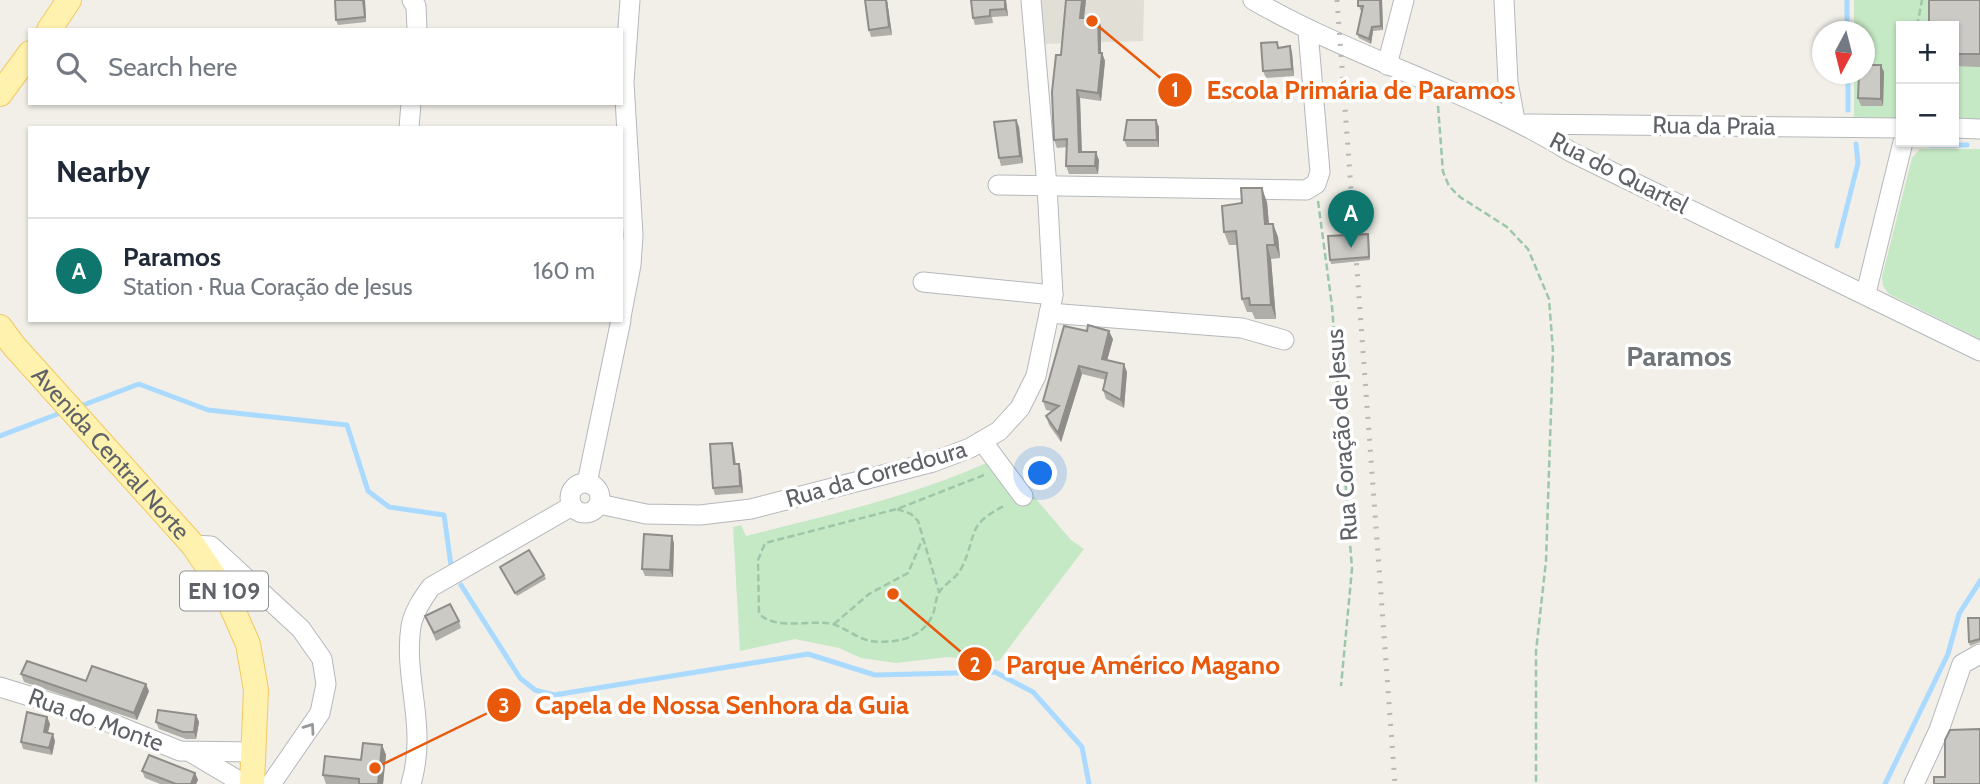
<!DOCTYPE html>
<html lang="en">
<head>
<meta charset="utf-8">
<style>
	:root { --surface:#fff; --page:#f6f6f7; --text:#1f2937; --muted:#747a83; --line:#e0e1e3; --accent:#0f766e }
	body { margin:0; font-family:Cabin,sans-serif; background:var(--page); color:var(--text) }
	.controls { position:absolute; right:21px; top:21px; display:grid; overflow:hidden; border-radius:0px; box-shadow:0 2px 5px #0004 }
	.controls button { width:63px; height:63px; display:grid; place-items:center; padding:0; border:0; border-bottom:2px solid var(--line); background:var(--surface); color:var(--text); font:35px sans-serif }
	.compass { position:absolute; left:1812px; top:21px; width:63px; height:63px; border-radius:50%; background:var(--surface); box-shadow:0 2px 5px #0004; rotate:187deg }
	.you { position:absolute; left:1041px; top:474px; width:24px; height:24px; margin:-18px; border:5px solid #fff; border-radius:50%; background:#1a73e8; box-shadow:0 0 0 10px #1a73e833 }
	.badge { display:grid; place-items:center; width:46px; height:46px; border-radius:50%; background:var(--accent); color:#fff; font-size:23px; font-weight:700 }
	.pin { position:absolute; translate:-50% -58px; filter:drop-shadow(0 2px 4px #0008) }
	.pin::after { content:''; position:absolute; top:37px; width:24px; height:21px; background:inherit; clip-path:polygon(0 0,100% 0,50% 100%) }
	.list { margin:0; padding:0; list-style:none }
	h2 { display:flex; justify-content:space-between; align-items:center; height:91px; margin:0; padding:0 28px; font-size:30px }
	h2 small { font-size:23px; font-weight:400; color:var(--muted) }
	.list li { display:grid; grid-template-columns:46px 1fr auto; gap:21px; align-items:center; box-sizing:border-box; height:105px; padding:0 28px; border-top:2px solid var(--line) }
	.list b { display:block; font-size:26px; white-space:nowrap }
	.list p { margin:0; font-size:23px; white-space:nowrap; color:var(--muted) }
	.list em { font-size:23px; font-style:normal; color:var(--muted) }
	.icon { flex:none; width:38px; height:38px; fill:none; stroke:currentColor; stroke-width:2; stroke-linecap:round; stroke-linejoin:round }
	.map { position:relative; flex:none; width:1980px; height:784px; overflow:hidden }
	.search { position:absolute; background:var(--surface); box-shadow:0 2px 5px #0004; left:28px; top:28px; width:595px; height:77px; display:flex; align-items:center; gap:18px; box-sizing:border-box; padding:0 24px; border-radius:0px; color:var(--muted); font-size:26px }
	.panel { position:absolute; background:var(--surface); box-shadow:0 2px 5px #0004; left:28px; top:126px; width:595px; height:196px; border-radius:0px }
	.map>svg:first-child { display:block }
</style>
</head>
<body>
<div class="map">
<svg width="1980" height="784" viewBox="0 0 1980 784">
	<rect width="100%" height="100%" fill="#f1efe8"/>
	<path fill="#e1ded6" d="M 1038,0 L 1144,0 L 1143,41 L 1045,44 Z"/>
	<g fill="#c5e8c5">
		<path d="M 1854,0 L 1980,0 L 1980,121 L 1954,121 L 1954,26 L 1901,26 L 1901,120 L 1854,120 L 1854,74 L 1864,74 L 1864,32 L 1854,31 Z"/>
		<path d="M 1920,149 L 1980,149 L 1980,339 L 1889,294 L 1883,286 L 1882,277 L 1912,158 Z"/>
		<path d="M 1000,457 L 1071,540 L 1084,549 L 999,661 L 947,657 L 896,663 L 861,658 L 839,648 L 795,639 L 740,651 L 733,527 L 741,525 L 746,536 C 833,514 918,495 1000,457 Z"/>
	</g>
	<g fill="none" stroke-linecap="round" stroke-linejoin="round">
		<g stroke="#aadaff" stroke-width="5">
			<path d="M 1847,0 L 1847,32"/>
			<path d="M 1848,74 L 1848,110"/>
			<path d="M 1931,145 L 1967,145"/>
			<path d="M 1837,246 L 1858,163 L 1856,144"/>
			<path d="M 78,407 L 139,384 L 208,410 L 347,425 L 368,491 L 389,507 L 444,515 L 451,565"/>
			<path d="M 0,436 L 63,412"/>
			<path d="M 461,585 L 520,678 L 535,690 L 554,695 L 808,654 L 875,675 L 995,672 L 1033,692 L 1082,747 L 1089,784"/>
			<path d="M 1885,784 L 1948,654 L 1959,614 L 1980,581"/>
		</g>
		<g stroke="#b5b8bc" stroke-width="21">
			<g id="minor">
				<path d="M 412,0 L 416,6 L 417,30"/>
				<path d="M 1253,0 C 1355,59 1471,90 1571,152 L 1980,351"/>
				<path d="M 1504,0 L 1508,82 L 1515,120"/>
				<path d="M 1387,65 L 1404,0"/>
				<path d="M 1527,124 L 1901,128"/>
				<path d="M 409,128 L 411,103"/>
				<path d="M 1954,128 L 1980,129"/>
				<path d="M 998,185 L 1306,190 L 1316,184 L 1320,172 L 1308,31"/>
				<path d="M 923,282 L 1053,295"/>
				<path d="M 1866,293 L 1903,142"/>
				<path d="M 1049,313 L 1242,328 L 1284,340"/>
				<path d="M 621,317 L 631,265 L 633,235 L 624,82 L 630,0"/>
				<path d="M 982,441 L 1023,496"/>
				<circle cx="585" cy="498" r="15"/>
				<path d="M 587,483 L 621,320"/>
				<path d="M 599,504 L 646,514 L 700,515 L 751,509 L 933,462 L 970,448 L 999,431 L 1020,408 L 1036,376 L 1053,295 L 1047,186 L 1031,0"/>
				<path d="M 193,545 L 211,546 L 301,629 L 322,659 L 326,684 L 320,713 L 271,784"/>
				<path d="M 0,687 L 91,715 L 180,751 L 254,752"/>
				<path d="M 192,753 L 244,784"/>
				<path d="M 411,784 C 428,725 403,680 411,626 C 414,611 423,598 431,587 L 572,506"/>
				<path d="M 1914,784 L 1939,730 L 1962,664 L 1980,654"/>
			</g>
		</g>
		<g stroke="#f2c960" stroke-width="26">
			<g id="major">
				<path d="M 49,30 L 69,0"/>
				<path d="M 0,94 L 30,53"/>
				<path id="s1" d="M 0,327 L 14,346 L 193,545 L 226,594 L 248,644 L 256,690 L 252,784"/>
			</g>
		</g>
		<g stroke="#9cc7a9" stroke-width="2.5" stroke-dasharray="7 3.5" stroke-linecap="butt">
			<path d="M 1917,26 L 1922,0"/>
			<path d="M 1438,106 L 1443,172 L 1449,186 L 1460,197 L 1507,227 L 1528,249 L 1549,299 L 1553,351 L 1546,561 L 1536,651 L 1536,784"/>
			<path d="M 1318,201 L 1332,306 L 1352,569 L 1341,686"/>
			<path d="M 984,475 L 897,509 L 765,543 L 758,560 L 759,614 C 778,631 809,619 832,624 C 845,627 857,639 871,641 C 894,644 922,639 932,616 C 936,609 935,597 940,591 C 947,582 957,578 962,567 C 978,534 965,525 1006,505"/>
			<path d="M 897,509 L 911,514 L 918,521 L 939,592"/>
			<path d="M 834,624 L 869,594 L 908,573 L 923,538"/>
		</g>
		<use href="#minor" stroke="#fff" stroke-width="19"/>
		<use href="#major" stroke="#fff2af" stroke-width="24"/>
		<path stroke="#b6b7b8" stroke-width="5" stroke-dasharray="2 9" stroke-linecap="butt" d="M 1337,0 L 1395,784"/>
	</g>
	<g fill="#afaea9">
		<path d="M 335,0 L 365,0 L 366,22 L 338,25 L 336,20 Z"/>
		<path d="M 887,0 L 892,35 L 871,37 L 869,30 Z"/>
		<path d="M 971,0 L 1006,0 L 1008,16 L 992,17 L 993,23 L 975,25 L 973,18 Z"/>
		<path d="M 1066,0 L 1086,0 L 1084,18 L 1101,26 L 1101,53 L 1102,53 L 1105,61 L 1101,101 L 1080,98 L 1082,152 L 1099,160 L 1098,174 L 1069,174 L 1066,166 L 1067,147 L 1057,148 L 1054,140 Z"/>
		<path d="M 1358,0 L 1382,0 L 1383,30 L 1373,31 L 1371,44 L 1359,38 L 1357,34 L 1362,10 L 1360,10 Z"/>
		<path d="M 1980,0 L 1980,67 L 1954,66 L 1954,26 Z"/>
		<path d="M 1290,46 L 1292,53 L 1294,76 L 1266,78 L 1263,71 L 1279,48 Z"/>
		<path d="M 1884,72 L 1883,106 L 1861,106 L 1858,98 Z"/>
		<path d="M 1016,120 L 1019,127 L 1023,163 L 1001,166 L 999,158 Z"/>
		<path d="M 1159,127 L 1159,147 L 1127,147 L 1124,140 Z"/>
		<path d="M 1267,202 L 1269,224 L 1273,224 L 1278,237 L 1280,258 L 1271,259 L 1276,319 L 1255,319 L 1252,312 L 1247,312 L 1242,299 L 1237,245 L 1229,245 L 1224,232 Z"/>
		<path d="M 1368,234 L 1369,237 L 1370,260 L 1331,264 L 1330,260 Z"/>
		<path d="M 1064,326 L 1113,339 L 1107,360 L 1127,372 L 1124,408 L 1106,399 L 1103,390 L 1106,380 L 1082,374 L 1061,442 L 1049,425 L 1046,416 L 1052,411 L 1046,410 L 1043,401 Z"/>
		<path d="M 732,443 L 734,450 L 736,464 L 741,471 L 743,493 L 715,495 L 713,488 Z"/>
		<path d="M 674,543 L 673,577 L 645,576 L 642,569 Z"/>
		<path d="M 500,567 L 544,575 L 546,579 L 517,596 Z"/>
		<path d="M 425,616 L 459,621 L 461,628 L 436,641 Z"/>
		<path d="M 1980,618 L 1980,642 L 1970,646 L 1969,642 Z"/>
		<path d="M 21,674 L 86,681 L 149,691 L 137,720 L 24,682 Z"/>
		<path d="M 196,715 L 199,722 L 196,739 L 186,739 L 159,729 L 156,722 Z"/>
		<path d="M 47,717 L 50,724 L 48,733 L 55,741 L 52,755 L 23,749 L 21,742 Z"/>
		<path d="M 382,745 L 386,755 L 383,784 L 326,784 L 323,775 L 361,760 Z"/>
		<path d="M 142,771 L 195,773 L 198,780 L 196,784 L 160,784 L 145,778 Z"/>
	</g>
	<g fill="#8f8d8a">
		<path d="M 363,0 L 365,0 L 366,22 L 365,17 Z"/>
		<path d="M 886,0 L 887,0 L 892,35 L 889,27 Z"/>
		<path d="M 1005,0 L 1006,0 L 1008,16 L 1005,9 Z"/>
		<path d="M 1082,0 L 1086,0 L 1083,26 L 1080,18 Z"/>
		<path d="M 1380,0 L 1382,0 L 1383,30 L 1381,26 Z"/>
		<path d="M 1098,18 L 1101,26 L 1101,61 L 1102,53 L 1105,61 L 1101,101 L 1098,93 Z"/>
		<path d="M 1372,27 L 1373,31 L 1371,44 L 1369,39 Z"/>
		<path d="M 1290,46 L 1292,53 L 1294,76 L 1292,69 Z"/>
		<path d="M 1881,65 L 1884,72 L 1883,106 L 1881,99 Z"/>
		<path d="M 1077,90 L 1080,98 L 1082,160 L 1079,152 Z"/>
		<path d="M 1016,120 L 1019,127 L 1023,163 L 1020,156 Z"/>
		<path d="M 1156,120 L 1159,127 L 1159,147 L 1157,140 Z"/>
		<path d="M 1096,152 L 1099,160 L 1098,174 L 1095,166 Z"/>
		<path d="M 1262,188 L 1267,202 L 1270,238 L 1265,224 Z"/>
		<path d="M 1273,224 L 1278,237 L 1280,258 L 1275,245 Z"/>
		<path d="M 1267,245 L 1271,259 L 1276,319 L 1271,305 Z"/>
		<path d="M 1109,331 L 1113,339 L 1105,368 L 1102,359 Z"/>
		<path d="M 1124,364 L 1127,372 L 1124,408 L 1121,400 Z"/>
		<path d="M 1079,366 L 1082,374 L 1061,442 L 1058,433 Z"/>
		<path d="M 732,443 L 734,450 L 736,472 L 734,464 Z"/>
		<path d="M 739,464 L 741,471 L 743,493 L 740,486 Z"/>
		<path d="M 672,536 L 674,543 L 673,577 L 670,570 Z"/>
		<path d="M 146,684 L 149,691 L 137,720 L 134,713 Z"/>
		<path d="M 196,715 L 199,722 L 196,739 L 194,732 Z"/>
		<path d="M 47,717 L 50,724 L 46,739 L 44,732 Z"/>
		<path d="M 53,734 L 55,741 L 52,755 L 49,748 Z"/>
		<path d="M 382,745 L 386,755 L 383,784 L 378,784 Z"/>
		<path d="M 195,773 L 198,780 L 196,784 L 191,784 Z"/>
	</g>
	<g fill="#cccac5" stroke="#8f8d8a" stroke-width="2">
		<path d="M 335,0 L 363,0 L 365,17 L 336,20 Z"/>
		<path d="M 865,0 L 886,0 L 889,27 L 869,30 Z"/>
		<path d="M 971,0 L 1005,0 L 1005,9 L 990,10 L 990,16 L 973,18 Z"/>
		<path d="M 1066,0 L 1082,0 L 1080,18 L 1098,18 L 1099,53 L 1102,53 L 1098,93 L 1077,90 L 1079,152 L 1096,152 L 1095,166 L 1066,166 L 1067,139 L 1054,140 L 1052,92 L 1056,55 L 1061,55 Z"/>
		<path d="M 1358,0 L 1380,0 L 1381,26 L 1372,27 L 1369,39 L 1357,34 L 1363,6 L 1358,6 Z"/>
		<path d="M 1929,0 L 1980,0 L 1980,54 L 1954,54 L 1954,26 L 1929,26 Z"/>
		<path d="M 1277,42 L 1278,48 L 1290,46 L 1292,69 L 1263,71 L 1261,43 Z"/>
		<path d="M 1865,65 L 1881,65 L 1881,99 L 1858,98 L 1859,74 L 1865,74 Z"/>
		<path d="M 1016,120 L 1020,156 L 999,158 L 994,122 Z"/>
		<path d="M 1127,120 L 1156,120 L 1157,140 L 1124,140 Z"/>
		<path d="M 1241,188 L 1262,188 L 1265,224 L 1273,224 L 1275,245 L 1267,245 L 1271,305 L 1250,305 L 1249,298 L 1242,299 L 1236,231 L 1224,232 L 1222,206 L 1242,203 Z"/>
		<path d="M 1368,234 L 1369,257 L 1330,260 L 1328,236 Z"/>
		<path d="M 1088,325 L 1109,331 L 1102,359 L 1124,364 L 1121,400 L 1103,390 L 1107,373 L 1079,366 L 1058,433 L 1046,416 L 1059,406 L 1043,401 L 1064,326 L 1087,331 Z"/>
		<path d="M 732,443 L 734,464 L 739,464 L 740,486 L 713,488 L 710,444 Z"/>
		<path d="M 644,534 L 672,536 L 670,570 L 642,569 Z"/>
		<path d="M 529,550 L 544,575 L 515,593 L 500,567 Z"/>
		<path d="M 450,604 L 459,621 L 434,633 L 425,616 Z"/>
		<path d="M 1968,618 L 1980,618 L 1980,639 L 1969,642 Z"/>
		<path d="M 27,661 L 86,681 L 92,666 L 146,684 L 134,713 L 21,674 Z"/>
		<path d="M 158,710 L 196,715 L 194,732 L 183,732 L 156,722 Z"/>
		<path d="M 27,712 L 47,717 L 44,732 L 53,734 L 49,748 L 21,742 Z"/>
		<path d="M 1980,729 L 1980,784 L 1934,784 L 1934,777 L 1945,777 L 1945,740 L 1950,730 Z"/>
		<path d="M 363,743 L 382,745 L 378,784 L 359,784 L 359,779 L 323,775 L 325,756 L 361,760 Z"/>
		<path d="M 149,755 L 195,773 L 191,784 L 176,784 L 142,771 Z"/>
	</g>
	<defs><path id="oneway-chevron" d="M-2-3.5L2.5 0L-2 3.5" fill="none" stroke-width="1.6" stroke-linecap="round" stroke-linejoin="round" transform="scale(1.75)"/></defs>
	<use stroke="#979a9d" href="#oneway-chevron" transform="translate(310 728) rotate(-55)"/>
	<g text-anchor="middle" stroke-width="7" stroke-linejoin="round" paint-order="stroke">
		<rect fill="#fff" stroke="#8f9295" stroke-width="2" x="180" y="571.5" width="88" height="39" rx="5"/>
		<g font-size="23" font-weight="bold" fill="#5f6368">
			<text x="224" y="599">EN 109</text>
		</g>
		<g font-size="24" fill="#5f6368" stroke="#fff">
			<text transform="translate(1714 126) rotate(1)" y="8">Rua da Praia</text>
			<text transform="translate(1619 173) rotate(27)" y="8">Rua do Quartel</text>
			<text transform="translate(1342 435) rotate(-94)" y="8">Rua Coração de Jesus</text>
			<text dy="8" stroke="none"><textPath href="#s1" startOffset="168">Avenida Central Norte</textPath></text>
			<text transform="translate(876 474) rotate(-16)" y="8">Rua da Corredoura</text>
			<text transform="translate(96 720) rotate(20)" y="8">Rua do Monte</text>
		</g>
		<g font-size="28" font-weight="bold" fill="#70757a" stroke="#fff">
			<text x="1679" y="366">Paramos</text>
		</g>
	</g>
	<path fill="none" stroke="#e8590c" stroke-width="2.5" d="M1092 21L1175 90M893 594L975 664M375 768L504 705"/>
	<g fill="#e8590c" stroke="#fff" stroke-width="2.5">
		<circle cx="1092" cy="21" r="7"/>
		<circle cx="893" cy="594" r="7"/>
		<circle cx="375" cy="768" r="7"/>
		<circle cx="1175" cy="90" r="18"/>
		<circle cx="975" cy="664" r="18"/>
		<circle cx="504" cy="705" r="18"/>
	</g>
	<g font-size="21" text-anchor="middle" font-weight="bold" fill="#fff">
		<text x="1175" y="97">1</text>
		<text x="975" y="672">2</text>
		<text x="504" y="713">3</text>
	</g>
	<g font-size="26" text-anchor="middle" font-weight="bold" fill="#e8590c" stroke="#fff" stroke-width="7" stroke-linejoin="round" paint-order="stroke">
		<text x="1361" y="99">Escola Primária de Paramos</text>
		<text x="1143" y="674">Parque Américo Magano</text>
		<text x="722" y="714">Capela de Nossa Senhora da Guia</text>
	</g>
</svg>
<div class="controls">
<button>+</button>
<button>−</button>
</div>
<svg class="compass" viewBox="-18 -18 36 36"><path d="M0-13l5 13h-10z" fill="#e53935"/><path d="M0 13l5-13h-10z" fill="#747a83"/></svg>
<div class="you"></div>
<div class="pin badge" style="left:1351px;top:248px">A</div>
<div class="search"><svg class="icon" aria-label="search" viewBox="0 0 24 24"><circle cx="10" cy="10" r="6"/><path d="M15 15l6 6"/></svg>Search here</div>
<section class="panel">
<h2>Nearby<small></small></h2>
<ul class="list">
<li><span class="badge">A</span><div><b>Paramos</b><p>Station · Rua Coração de Jesus</p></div><em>160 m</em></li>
</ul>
</section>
</div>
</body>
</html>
